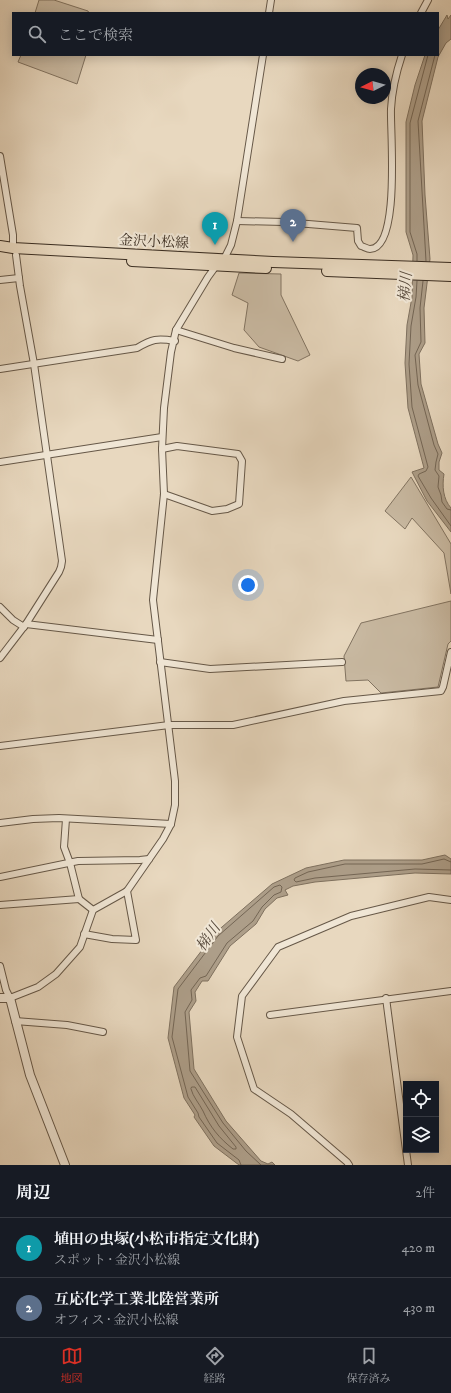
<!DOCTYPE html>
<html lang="ja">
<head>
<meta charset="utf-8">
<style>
	:root { --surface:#171b24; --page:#20242c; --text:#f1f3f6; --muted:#9ea1a6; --line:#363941; --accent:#d93025 }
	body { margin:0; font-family:"IM FELL DW Pica","Noto Serif JP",serif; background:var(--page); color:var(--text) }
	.controls { position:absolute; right:12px; bottom:12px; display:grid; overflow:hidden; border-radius:0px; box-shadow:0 2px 10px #0003 }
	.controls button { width:36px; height:36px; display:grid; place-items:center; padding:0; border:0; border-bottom:1px solid var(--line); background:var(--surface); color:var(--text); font:20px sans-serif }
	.compass { position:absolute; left:355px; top:68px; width:36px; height:36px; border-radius:50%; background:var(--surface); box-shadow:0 2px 10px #0003; rotate:264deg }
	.you { position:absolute; left:248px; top:585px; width:14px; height:14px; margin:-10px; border:3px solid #fff; border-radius:50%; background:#1a73e8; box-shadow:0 0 0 6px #1a73e833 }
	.badge { display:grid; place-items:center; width:26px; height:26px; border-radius:50%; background:var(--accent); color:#fff; font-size:13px; font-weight:700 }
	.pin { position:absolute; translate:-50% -33px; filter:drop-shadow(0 1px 2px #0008) }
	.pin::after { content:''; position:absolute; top:21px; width:14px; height:12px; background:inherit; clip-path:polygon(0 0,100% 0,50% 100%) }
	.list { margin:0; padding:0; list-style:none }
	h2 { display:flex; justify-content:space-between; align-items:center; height:52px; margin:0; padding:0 16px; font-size:17px }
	h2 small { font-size:13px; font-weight:400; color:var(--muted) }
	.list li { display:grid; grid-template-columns:26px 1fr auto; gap:12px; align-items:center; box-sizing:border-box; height:60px; padding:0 16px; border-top:1px solid var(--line) }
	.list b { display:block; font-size:15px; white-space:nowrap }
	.list p { margin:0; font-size:13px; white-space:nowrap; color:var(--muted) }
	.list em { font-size:13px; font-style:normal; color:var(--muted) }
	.icon { flex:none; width:22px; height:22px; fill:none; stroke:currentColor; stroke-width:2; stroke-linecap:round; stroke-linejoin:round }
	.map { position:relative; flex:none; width:451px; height:1165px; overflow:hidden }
	.search { position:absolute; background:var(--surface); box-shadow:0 2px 10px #0003; left:12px; right:12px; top:12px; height:44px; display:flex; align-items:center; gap:10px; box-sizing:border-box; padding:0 14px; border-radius:0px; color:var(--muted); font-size:15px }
	.sheet { height:172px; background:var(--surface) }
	nav { display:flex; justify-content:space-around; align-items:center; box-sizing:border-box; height:56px; border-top:1px solid var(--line); background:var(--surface); font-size:11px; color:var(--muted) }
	nav a { display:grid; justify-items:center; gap:2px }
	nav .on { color:var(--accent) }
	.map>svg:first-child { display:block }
</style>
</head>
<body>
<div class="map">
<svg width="451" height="1165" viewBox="0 0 451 1165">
	<rect width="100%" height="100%" fill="#e8d8bf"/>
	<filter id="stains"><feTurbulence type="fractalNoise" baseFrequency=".005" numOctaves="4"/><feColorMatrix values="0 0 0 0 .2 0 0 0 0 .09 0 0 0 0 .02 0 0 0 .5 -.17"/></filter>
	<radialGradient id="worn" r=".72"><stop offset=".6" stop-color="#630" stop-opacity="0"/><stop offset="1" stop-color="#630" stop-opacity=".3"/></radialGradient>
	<g fill="#cabba4" stroke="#827462">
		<path d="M 39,0 L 54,0 L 88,11 L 89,13 L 35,13 Z"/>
		<path d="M 21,55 L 86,55 L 77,84 L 18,62 Z"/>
		<path d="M 239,273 L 281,274 L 281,295 L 310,355 L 298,361 L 259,347 L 244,330 L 248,303 L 232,295 Z"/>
		<path d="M 411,477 L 451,544 L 451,594 L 444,553 L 412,518 L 405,529 L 385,511 Z"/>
		<path d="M 451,601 L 451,641 L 448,644 L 438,687 L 381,693 L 368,680 L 346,681 L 344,656 L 361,623 Z"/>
	</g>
	<g fill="#ad9e89" stroke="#7f715f">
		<path d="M 447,15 L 448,19 L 451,15 L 451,39 L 446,43 L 438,57 L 422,121 L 425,195 L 430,259 L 424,308 L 425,343 L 419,354 L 421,384 L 438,444 L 442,453 L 439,462 L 439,470 L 444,474 C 442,486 443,499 451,508 L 451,532 L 427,501 L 412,472 L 424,468 L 408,408 L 405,363 L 407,325 L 412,297 L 413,255 L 406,232 L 406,122 L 415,85 L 425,55 L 438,55 L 438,30 Z"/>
		<path d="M 445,855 L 451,859 L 451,874 L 415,873 L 315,882 L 293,886 L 285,890 L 288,895 L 277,898 L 265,909 L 256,924 L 230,946 L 208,981 L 202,981 L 195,992 L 196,1001 L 189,1012 L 194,1069 L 226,1121 L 261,1161 L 268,1164 L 272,1162 L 275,1165 L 239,1165 L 214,1146 L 194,1117 L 195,1115 L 184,1098 L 168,1038 L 174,987 L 215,933 L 272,884 L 306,868 L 344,860 L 422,860 Z"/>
	</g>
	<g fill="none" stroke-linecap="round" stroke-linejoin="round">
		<g stroke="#746655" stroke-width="1">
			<path d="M 417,261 L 417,254 L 410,232 L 410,123 L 428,55"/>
			<path d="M 426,261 L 418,121 L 435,55"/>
			<path d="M 417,281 L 416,297 L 411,326 L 409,364 L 412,407 L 428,467 L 426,471 L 419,474 L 418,476 L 431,498 L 451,526"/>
			<path d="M 423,281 L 420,308 L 421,342 L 415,355 L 418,385 L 434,445 L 438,454 L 436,462 L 435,470 L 439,476 L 438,487 L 441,495 L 442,502 L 447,509 L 451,510"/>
			<path d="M 451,862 L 444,859 L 422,864 L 345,864 L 308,872 L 295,878 L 294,880 L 296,882 L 315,878 L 415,869 L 451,870"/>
			<path d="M 192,1087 L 195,1087 L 219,1126 L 236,1147 L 236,1149 L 233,1149 C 219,1138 210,1127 203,1111 C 199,1103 193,1097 191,1089 Z"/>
			<path d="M 241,1165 L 239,1160 L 217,1143 L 199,1117 L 198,1113 L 188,1097 L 172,1037 L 178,989 L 218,936 L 274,887 L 280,885 L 282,887 L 281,892 L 274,895 L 262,907 L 253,921 L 227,943 L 206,976 L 200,978 L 191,990 L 192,1000 L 185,1012 L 190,1071 L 223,1123 L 246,1151 L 261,1165"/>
		</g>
		<g stroke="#665848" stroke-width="8">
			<g id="minor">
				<path d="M 269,13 L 271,0"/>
				<path d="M 421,13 L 428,0"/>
				<path d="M 0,156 L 13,235 L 13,248"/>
				<path d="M 237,221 L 284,222 L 357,228 L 358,241 L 361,246 C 363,246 367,249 370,249 C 401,249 390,130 391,109 C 392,90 396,73 402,55"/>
				<path d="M 224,259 L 231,245 L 237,221 L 263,55"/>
				<path d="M 0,280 L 19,278"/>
				<path d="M 176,330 L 234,348 L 282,359"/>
				<path d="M 0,369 L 137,348 C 152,339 157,338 175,341"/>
				<path d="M 162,449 L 177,446 L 238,454 L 242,461 L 239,504 L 227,509 L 212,511 L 164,494"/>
				<path d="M 0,462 L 162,437"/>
				<path d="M 0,607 L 13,620 L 24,627"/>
				<path d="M 26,624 L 158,640"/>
				<path d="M 0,658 L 26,624 L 59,572 L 61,567 L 62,561 L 34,364 L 20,286 L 16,255"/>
				<path d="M 160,662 L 210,669 L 342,662"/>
				<path d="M 0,746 L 169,725 L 233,725 L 344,701 L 441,691 L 443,687 L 451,652"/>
				<path d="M 66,819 L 64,847 L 70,863 L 79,899 L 93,910"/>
				<path d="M 0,823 L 33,819 L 59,818 L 171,824"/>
				<path d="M 0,877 L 78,861 L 140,860 L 149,859"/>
				<path d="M 0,905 L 79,899"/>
				<path d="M 84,934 L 112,939 L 136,940 L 127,891"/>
				<path d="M 0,966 L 6,990 L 10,998 L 38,987 L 56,974 L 80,947 L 93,910 L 127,891 L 163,839 L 171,824 L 175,805 L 175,781 L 153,600 L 164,494 L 162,449 L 164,408 L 171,352 L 176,330 L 208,277 L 216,266"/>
				<path d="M 386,998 L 406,1150"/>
				<path d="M 270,1015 L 451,991"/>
				<path d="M 15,1021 L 67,1025 L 103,1032"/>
				<path d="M 406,1150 L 408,1165"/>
				<path d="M 349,1165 L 347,1162 L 291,1114 L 254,1089 L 237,1037 L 242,996 L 278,947 L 351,916 L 429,897 L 451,900"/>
			</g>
		</g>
		<g stroke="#665848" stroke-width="10">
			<path id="tertiary" d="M 0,998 L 10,998 L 30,1075 L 65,1165"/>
		</g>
		<g stroke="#3a2d21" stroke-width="12">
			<g id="primary">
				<path d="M 0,246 L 13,248 L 273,262 L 451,268"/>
				<path d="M 132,261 L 266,268"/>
				<path d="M 327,271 L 451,276"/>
			</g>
		</g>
		<use href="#minor" stroke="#f0e6d5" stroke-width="6"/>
		<use href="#tertiary" stroke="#f0e6d5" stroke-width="8"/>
		<use href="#primary" stroke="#e8d8bf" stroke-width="10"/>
	</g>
	<g text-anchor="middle" stroke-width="4" stroke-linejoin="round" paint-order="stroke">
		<g font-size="14" fill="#3a2d21" stroke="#f0e6d5">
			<text transform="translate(154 241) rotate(3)" y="5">金沢小松線</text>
		</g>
		<g font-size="15" font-style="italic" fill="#57493b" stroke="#f0e6d5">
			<text transform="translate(405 287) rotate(-85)" y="5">梯川</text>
			<text transform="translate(208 937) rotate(-55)" y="5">梯川</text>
		</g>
	</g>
	<rect width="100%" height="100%" filter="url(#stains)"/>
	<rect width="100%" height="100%" fill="url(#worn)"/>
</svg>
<div class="controls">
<button><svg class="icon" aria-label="locate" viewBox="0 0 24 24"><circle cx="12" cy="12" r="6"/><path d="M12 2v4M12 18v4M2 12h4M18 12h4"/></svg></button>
<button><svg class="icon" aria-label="layers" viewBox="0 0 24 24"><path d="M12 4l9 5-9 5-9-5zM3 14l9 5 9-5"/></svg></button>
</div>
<svg class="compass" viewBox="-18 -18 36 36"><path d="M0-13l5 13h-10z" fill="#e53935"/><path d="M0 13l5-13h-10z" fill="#9ea1a6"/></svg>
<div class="you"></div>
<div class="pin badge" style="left:215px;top:245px;background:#0f9aa8">1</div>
<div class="pin badge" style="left:293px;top:242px;background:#5c6f8a">2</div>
<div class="search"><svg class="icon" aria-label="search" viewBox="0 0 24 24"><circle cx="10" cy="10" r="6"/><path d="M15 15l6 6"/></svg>ここで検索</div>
</div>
<section class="sheet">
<h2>周辺<small>2件</small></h2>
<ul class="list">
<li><span class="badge" style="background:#0f9aa8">1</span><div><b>埴田の虫塚(小松市指定文化財)</b><p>スポット · 金沢小松線</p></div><em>420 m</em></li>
<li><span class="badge" style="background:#5c6f8a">2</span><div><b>互応化学工業北陸営業所</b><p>オフィス · 金沢小松線</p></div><em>430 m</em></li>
</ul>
</section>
<nav>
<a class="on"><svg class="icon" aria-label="map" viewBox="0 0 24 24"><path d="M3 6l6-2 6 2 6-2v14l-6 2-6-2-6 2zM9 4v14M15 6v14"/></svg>地図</a>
<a><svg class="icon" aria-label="directions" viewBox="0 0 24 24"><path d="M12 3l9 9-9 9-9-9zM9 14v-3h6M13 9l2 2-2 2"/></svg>経路</a>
<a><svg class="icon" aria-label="saved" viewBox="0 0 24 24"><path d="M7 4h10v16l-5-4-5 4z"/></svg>保存済み</a>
</nav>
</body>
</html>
